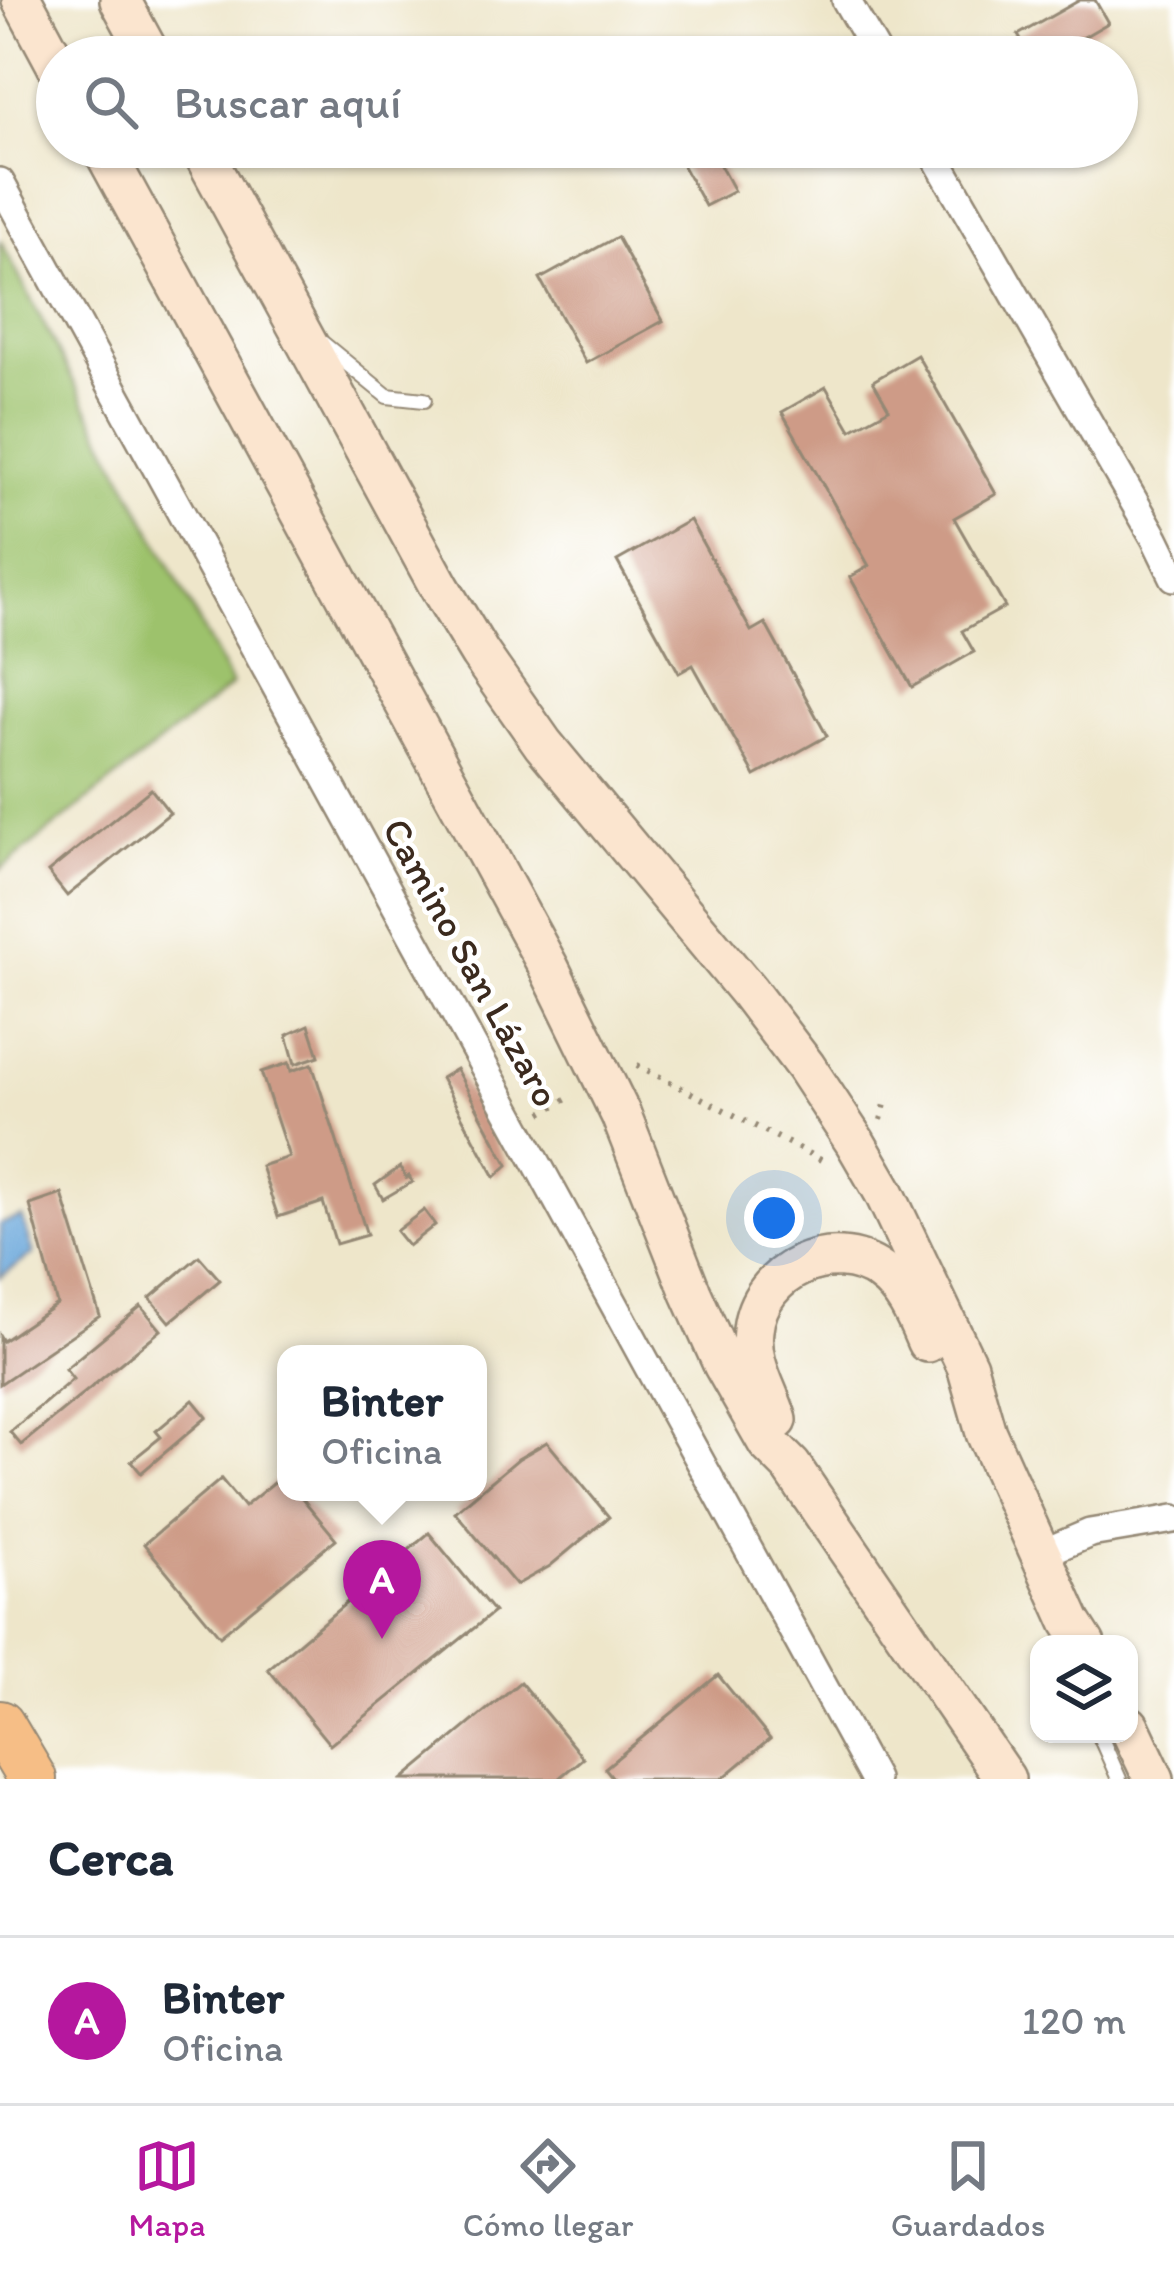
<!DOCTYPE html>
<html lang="es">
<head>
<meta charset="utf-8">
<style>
	:root { --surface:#fff; --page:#f2f2f3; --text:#1f2937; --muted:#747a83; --line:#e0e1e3; --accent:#b5179e }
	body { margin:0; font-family:Itim,sans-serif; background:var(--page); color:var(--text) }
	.controls { position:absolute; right:36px; bottom:36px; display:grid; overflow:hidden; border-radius:24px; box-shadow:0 3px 9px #0004 }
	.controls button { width:108px; height:108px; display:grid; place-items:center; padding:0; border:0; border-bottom:3px solid var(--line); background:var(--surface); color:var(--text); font:60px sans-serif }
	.you { position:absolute; left:774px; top:1218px; width:42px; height:42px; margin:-30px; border:9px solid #fff; border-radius:50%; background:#1a73e8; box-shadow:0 0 0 18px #1a73e833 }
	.badge { display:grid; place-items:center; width:78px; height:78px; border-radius:50%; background:var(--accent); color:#fff; font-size:39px; font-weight:700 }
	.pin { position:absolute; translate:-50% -99px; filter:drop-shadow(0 3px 6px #0008) }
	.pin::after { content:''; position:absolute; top:63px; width:42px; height:36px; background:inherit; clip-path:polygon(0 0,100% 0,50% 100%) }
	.popup { position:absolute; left:277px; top:1345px; width:210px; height:156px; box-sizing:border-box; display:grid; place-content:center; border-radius:24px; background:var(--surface); filter:drop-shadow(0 3px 9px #0005); font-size:39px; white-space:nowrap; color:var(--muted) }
	.popup b { font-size:45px; color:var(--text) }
	.popup::after { content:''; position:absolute; left:50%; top:100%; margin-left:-24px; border:24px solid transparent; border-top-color:var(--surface) }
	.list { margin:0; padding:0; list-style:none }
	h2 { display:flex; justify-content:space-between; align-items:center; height:156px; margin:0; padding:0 48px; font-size:51px }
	h2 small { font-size:39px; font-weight:400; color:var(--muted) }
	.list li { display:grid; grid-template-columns:78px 1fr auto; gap:36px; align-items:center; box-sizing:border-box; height:168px; padding:0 48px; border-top:3px solid var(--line) }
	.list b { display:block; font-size:45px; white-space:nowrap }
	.list p { margin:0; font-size:39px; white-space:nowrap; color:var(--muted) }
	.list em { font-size:39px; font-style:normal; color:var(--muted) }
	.icon { flex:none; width:66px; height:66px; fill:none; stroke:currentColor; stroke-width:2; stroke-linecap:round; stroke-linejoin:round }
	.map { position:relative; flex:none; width:1174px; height:1779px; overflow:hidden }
	.search { position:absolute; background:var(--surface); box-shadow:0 3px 9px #0004; left:36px; right:36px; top:36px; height:132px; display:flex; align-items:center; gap:30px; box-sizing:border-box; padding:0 42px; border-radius:66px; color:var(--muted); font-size:45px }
	.sheet { height:324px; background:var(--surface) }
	nav { display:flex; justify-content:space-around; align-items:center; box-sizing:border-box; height:168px; border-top:3px solid var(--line); background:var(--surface); font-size:33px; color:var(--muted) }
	nav a { display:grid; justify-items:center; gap:6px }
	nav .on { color:var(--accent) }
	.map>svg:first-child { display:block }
</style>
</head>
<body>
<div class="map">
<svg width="1174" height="1779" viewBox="0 0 1174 1779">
	<rect width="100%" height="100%" fill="#fff"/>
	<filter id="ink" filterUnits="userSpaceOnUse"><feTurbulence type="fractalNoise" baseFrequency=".00833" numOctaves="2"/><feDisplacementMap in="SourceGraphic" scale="24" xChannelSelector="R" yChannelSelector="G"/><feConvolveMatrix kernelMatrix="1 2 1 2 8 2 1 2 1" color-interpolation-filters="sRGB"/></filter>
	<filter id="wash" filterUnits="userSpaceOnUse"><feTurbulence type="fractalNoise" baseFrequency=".004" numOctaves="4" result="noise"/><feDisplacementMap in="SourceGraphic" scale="48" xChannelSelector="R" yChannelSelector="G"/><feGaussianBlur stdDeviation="2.7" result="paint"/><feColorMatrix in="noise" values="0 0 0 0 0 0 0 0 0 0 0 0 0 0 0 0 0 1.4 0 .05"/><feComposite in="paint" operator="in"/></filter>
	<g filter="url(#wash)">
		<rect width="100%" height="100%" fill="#eee6ca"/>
		<path fill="#9dc26c" stroke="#6c7645" stroke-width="3" d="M 0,240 L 232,685 L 0,870 Z"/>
		<path fill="#68a6da" stroke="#52687c" stroke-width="3" d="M 22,1217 L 34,1254 L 0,1277 L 0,1224 Z"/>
		<g id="blocks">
			<g fill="#ce9b87">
				<path d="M 1080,0 L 1095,0 L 1108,23 L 1049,57 L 1031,57 L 1018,35 Z"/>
				<path d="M 679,147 L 710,147 L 734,191 L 705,206 L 674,150 Z"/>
				<path d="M 617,237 L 663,321 L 586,363 L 540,279 Z"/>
				<path d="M 917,355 L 996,494 L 954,518 L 1005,607 L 962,631 L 974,652 L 912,687 L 850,577 L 869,566 L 782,412 L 826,387 L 851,430 L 889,409 L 873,381 Z"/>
				<path d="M 690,520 L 751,631 L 765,623 L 827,736 L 755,776 L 693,665 L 679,673 L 617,561 Z"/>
				<path d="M 151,789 L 170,813 L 67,896 L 48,872 Z"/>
				<path d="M 309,1025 L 319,1056 L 295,1064 L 287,1035 Z"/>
				<path d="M 289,1063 L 291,1071 L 312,1064 L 367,1235 L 336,1244 L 323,1202 L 278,1217 L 261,1166 L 289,1157 L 261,1072 Z"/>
				<path d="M 456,1069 L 508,1165 L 495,1177 L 441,1078 Z"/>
				<path d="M 400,1167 L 406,1178 L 409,1176 L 412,1182 L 383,1199 L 375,1185 Z"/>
				<path d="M 62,1194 L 100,1316 L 0,1384 L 0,1336 L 3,1341 L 57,1304 L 30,1205 Z"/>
				<path d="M 424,1210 L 435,1225 L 408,1246 L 396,1231 Z"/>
				<path d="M 199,1256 L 220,1280 L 170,1322 L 150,1298 Z"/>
				<path d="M 141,1306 L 161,1330 L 21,1445 L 10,1432 L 73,1379 L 65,1369 Z"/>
				<path d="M 193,1400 L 207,1417 L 141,1473 L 131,1461 L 161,1437 L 156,1431 Z"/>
				<path d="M 547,1442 L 609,1517 L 550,1566 L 516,1585 L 455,1512 L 518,1459 Z"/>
				<path d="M 283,1475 L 286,1479 L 286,1492 L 297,1492 L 336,1539 L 220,1636 L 144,1544 L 221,1479 L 244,1507 Z"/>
				<path d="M 429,1533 L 494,1612 L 330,1745 L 268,1669 Z"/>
				<path d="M 718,1675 L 770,1739 L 722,1779 L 614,1779 L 605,1768 Z"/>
				<path d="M 520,1682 L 583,1758 L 558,1779 L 403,1779 Z"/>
			</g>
		</g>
	</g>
	<g filter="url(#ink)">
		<use href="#blocks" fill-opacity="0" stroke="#948874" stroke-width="3"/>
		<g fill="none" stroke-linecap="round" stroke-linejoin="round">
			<g stroke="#948874" stroke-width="18">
				<g id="service">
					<path d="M 322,343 L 387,396 L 424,400"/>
					<path d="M 1099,1734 L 1119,1779"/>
				</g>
			</g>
			<g stroke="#948874" stroke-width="32">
				<g id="minor">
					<path d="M 846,0 L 879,57"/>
					<path d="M 930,147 L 1155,538 L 1174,577"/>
					<path d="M 0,182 L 874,1779"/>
					<path d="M 1041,1554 L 1090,1533 L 1174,1519"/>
				</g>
			</g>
			<g stroke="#948874" stroke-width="44">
				<g id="secondary">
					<path d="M 22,0 L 57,65"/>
					<path d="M 120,0 L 151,57"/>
					<path d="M 102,147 L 549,968 L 621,1115 L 691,1293 L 723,1364 L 768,1443 L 791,1466 L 1005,1779"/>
					<path d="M 200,147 L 440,588 L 480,654 L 543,744 L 748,991 L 805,1066 L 855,1142 L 884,1192 L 967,1366 L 986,1433 L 1071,1622 L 1085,1644"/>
					<path d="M 777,1420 C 768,1390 749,1363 753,1330 C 759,1270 832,1237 881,1272 C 905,1289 916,1316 927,1342"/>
					<path d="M 1129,1726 L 1154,1779"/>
				</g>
			</g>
			<g stroke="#948874" stroke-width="52">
				<path id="motorway" d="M 0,1725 L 32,1779"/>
			</g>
			<g stroke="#948874" stroke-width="6" stroke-dasharray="3 9" stroke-linecap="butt">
				<path d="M 637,1065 L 823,1161"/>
				<path d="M 542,1113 L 572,1096"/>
				<path d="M 881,1120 L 886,1100"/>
			</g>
			<use href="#service" stroke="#fff" stroke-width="14"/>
			<use href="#minor" stroke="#fff" stroke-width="27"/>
			<use href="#secondary" stroke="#fbe5cf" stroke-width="39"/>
			<use href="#motorway" stroke="#f6be86" stroke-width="48"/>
		</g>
	</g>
	<g text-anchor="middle" stroke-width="9" stroke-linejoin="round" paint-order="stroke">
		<g font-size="39" fill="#3b2a1e" stroke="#fff">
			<text transform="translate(472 962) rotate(61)" y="14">Camino San Lázaro</text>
		</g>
	</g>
</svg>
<div class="controls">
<button><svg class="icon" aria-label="layers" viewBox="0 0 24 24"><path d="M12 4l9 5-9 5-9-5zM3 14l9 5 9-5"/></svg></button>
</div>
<div class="you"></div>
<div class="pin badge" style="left:382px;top:1639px">A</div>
<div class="popup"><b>Binter</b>Oficina</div>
<div class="search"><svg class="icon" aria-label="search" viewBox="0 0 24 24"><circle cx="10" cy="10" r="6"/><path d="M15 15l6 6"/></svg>Buscar aquí</div>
</div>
<section class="sheet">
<h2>Cerca<small></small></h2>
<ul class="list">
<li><span class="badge">A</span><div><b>Binter</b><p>Oficina</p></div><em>120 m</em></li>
</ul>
</section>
<nav>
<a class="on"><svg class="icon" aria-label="map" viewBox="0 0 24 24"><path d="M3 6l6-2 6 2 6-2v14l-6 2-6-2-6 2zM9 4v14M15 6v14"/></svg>Mapa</a>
<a><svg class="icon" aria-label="directions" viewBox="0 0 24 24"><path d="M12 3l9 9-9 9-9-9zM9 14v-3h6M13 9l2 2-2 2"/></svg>Cómo llegar</a>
<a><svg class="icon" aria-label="saved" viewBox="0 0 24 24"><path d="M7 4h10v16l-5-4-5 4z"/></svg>Guardados</a>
</nav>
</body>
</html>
